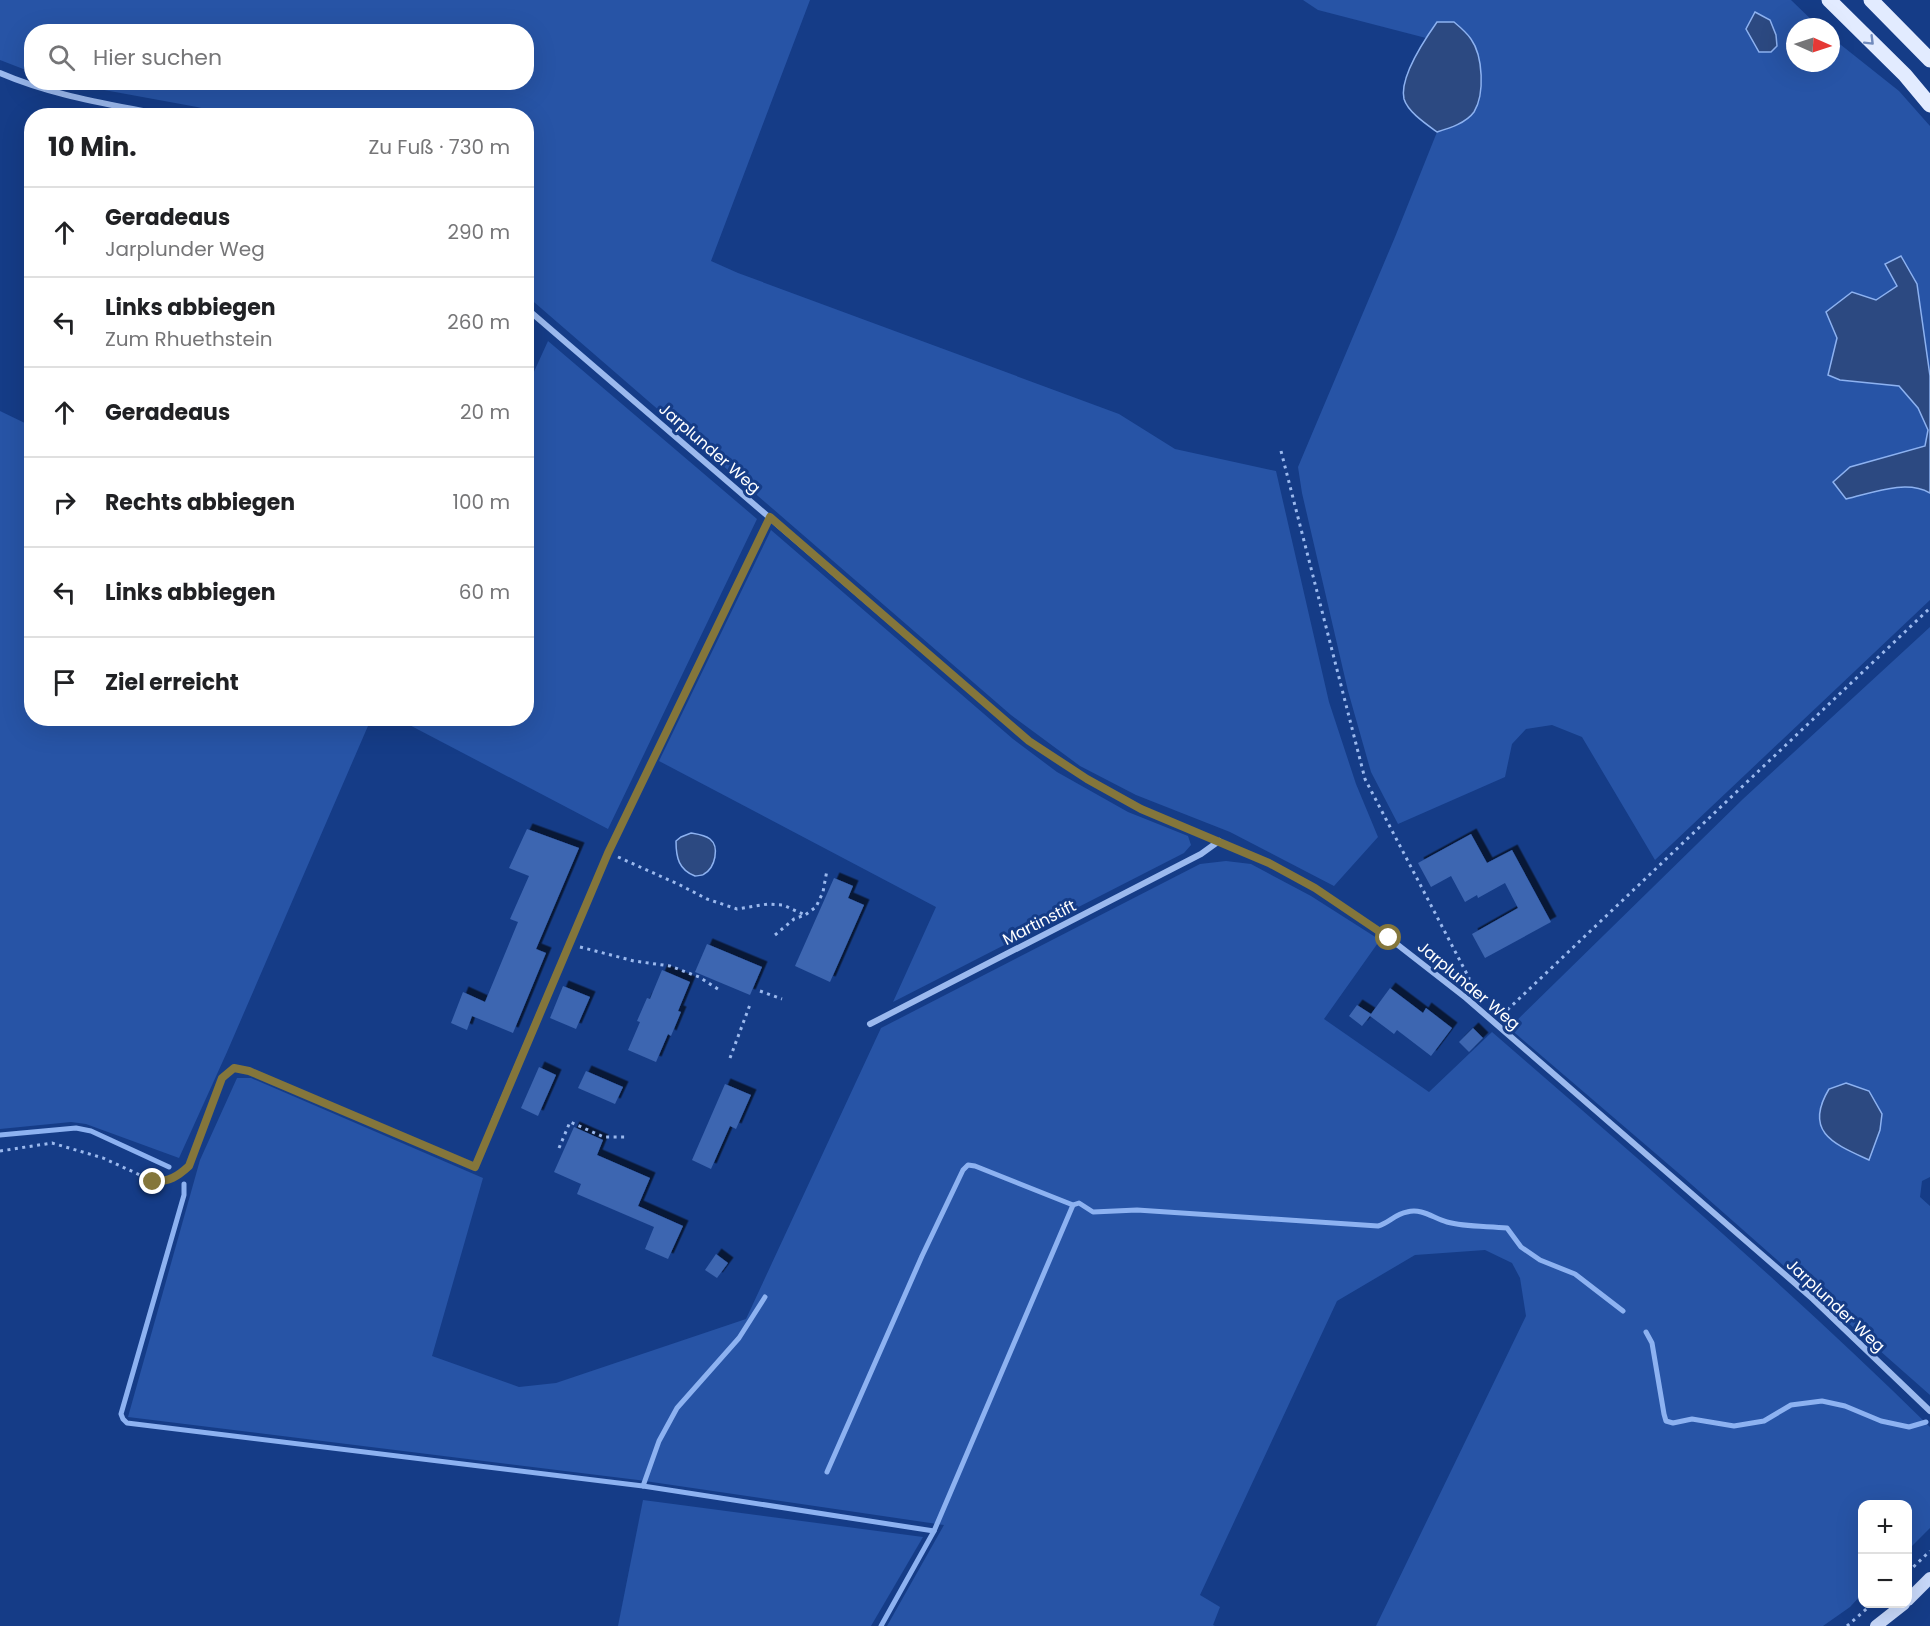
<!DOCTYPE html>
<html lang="de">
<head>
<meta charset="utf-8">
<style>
	:root { --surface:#fff; --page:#f2f2f2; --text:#202124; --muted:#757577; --line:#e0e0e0 }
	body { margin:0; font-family:Poppins,sans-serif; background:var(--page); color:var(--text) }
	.controls { position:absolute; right:18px; bottom:18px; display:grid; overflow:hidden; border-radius:12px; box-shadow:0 6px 24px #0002 }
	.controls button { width:54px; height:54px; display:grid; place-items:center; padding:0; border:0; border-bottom:2px solid var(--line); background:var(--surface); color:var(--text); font:30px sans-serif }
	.compass { position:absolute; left:1786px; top:18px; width:54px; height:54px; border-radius:50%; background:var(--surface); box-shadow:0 6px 24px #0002; rotate:93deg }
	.stop { position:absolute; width:18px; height:18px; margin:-14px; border:4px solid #84763b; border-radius:50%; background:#fff }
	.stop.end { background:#84763b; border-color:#fff; box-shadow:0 2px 6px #0008 }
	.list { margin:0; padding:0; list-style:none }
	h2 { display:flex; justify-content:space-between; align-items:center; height:78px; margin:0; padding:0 24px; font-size:26px }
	h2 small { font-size:20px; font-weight:400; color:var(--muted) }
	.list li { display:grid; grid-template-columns:39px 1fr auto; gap:18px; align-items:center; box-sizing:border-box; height:90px; padding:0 24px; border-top:2px solid var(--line) }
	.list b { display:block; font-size:22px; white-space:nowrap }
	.list p { margin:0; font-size:20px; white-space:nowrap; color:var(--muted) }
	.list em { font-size:20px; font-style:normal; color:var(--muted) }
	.icon { flex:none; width:33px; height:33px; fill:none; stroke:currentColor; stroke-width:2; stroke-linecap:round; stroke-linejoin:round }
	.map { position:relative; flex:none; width:1930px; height:1626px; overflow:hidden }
	.search { position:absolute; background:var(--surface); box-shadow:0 6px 24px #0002; left:24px; top:24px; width:510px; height:66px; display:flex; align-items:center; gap:15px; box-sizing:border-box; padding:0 21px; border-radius:24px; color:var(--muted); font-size:22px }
	.panel { position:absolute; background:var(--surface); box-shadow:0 6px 24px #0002; left:24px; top:108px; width:510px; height:618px; border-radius:24px }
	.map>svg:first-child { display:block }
</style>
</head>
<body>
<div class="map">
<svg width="1930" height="1626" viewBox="0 0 1930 1626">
	<defs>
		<filter id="shadow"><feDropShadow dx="5.5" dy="-5.5" stdDeviation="0" flood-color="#0009"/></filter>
	</defs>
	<rect width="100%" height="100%" fill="#153c87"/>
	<g fill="#2754a6" fill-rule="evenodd">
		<path d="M 0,0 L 810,0 L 711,261 L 738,273 L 1119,414 L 1175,449 L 1276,471 L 1329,702 L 1356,784 L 1378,837 L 1334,886 L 1230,832 L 1136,795 L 1080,766 L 1011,715 L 527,296 L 526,116 L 231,115 L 197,107 L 66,83 L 526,82 L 526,32 L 32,32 L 31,72 L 0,60 Z"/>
		<path d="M 1303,0 L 1791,0 L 1819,27 L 1795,27 L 1795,63 L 1831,63 L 1831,37 L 1899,91 L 1930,126 L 1930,376 L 1897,286 L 1876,300 L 1826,312 L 1837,338 L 1840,380 L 1899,386 L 1918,408 L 1928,430 L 1925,447 L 1902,454 L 1846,499 C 1872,493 1906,479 1930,493 L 1930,600 L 1655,860 L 1582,737 L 1552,725 L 1526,729 L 1512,744 L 1505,777 L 1398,824 L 1371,772 L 1348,691 L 1302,493 L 1298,467 L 1395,237 L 1437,132 L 1454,127 L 1481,95 L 1481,68 L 1472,39 L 1437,22 L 1426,38 L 1318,10 ZM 1754,13 L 1770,20 L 1776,35 L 1777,46 L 1771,52 Z"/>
		<path d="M 548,341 L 757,519 L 608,829 L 398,719 L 526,718 L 527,387 Z"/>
		<path d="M 0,411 L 31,426 L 32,718 L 371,719 L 227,1052 L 179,1158 L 86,1124 L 71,1122 L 0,1129 Z"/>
		<path d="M 771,530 L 1013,739 L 1057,772 L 1128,812 L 1188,836 L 1191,845 L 1184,853 L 893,1002 L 936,907 L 659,761 Z"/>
		<path d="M 1930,627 L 1930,1177 L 1922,1181 L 1920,1197 L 1930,1206 L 1930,1395 L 1683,1177 L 1509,1028 L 1743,799 ZM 1821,1103 L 1869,1160 C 1843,1150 1813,1136 1821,1103 Z"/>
		<path d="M 1226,861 L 1251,864 L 1311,896 L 1380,940 L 1324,1019 L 1429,1092 L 1492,1032 C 1641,1161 1790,1289 1930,1427 L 1930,1528 L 1908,1550 L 1908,1504 L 1862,1504 L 1862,1594 L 1850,1607 L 1823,1626 L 1376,1626 L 1526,1316 L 1520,1278 L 1512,1263 L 1485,1250 L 1415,1255 L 1337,1301 L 1200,1595 L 1220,1607 L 1213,1625 L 1215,1626 L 887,1626 L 944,1525 L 638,1480 L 128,1417 L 200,1160 L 237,1078 L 251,1078 L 483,1178 L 432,1356 L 519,1387 L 556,1383 L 746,1319 L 881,1028 L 1200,864 Z"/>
		<path d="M 643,1500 L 923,1537 L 871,1626 L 618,1626 Z"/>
	</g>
	<g fill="#2c4981" stroke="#8db2f1" stroke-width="1.5">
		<path d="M 1755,12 L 1770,20 L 1776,35 L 1777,46 L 1771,52 L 1759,52 L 1746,29 Z"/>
		<path d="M 1437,22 L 1454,22 C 1460,27 1467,33 1471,39 C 1483,56 1485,94 1474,112 C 1466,123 1450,128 1437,132 C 1426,124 1408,112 1404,99 C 1399,77 1425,39 1437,22 Z"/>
		<path d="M 1901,256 L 1917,284 L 1930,376 L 1930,493 C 1906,479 1872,493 1846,499 L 1833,482 L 1850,467 L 1925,446 L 1928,430 L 1918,408 L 1899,386 L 1840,380 L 1828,375 L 1837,338 L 1826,312 L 1852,292 L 1876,300 L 1897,286 L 1885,264 Z"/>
		<path d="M 691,833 C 697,834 705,835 710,839 C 720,847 715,868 704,874 C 704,875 696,876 695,876 C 679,870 676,858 676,841 L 681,837 Z"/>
		<path d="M 1846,1083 L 1869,1091 L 1882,1114 L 1880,1130 L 1869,1160 C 1834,1144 1803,1132 1829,1089 Z"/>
	</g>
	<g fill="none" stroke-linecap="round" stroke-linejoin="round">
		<g stroke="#8db2f1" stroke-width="5">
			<path d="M 0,1135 L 76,1128 L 91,1131 L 169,1167"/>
			<path d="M 184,1184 L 184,1195 L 121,1414 L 123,1419 L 127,1423 L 643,1486 L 934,1531"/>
			<path d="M 1646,1332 L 1652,1343 L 1664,1414 L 1666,1421 L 1673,1423 L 1692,1419 L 1734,1426 L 1764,1421 L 1791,1405 L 1822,1401 L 1845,1406 L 1881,1421 L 1909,1427 L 1926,1422"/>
			<path d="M 827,1472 L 922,1256 L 963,1170 L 968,1165 L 975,1166 L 1073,1205"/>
			<path d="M 643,1486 L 659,1441 L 677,1408 L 739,1338 L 765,1297"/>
			<path d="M 881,1626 L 934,1531 L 1073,1205 L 1079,1203 L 1093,1212 L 1137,1210 L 1378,1226 C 1389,1223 1395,1214 1407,1212 C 1422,1208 1433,1218 1447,1222 C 1465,1227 1488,1226 1507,1228 L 1521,1247 L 1540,1260 L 1575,1274 L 1623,1311"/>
		</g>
	</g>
	<g fill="#3d66b1" filter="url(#shadow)">
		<path d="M 527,829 L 579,848 L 536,949 L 546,953 L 513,1033 L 472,1016 L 467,1030 L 451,1023 L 463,992 L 485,1002 L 518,922 L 510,919 L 529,876 L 509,868 Z"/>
		<path d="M 1471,834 L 1487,863 L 1512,850 L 1551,922 L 1485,958 L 1472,934 L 1518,908 L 1505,883 L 1478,898 L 1477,895 L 1465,902 L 1451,876 L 1431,887 L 1418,863 Z"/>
		<path d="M 834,878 L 853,886 L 848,898 L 864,905 L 830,982 L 795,966 Z"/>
		<path d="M 707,944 L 762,967 L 750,995 L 695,972 Z"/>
		<path d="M 662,970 L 690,982 L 678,1011 L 681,1012 L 671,1036 L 668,1034 L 656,1062 L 628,1050 L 640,1022 L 637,1021 L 647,998 L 650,999 Z"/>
		<path d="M 563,986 L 590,997 L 576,1029 L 550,1018 Z"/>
		<path d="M 1390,988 L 1423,1013 L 1426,1008 L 1452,1028 L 1431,1056 L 1397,1030 L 1394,1034 L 1370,1016 L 1362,1026 L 1349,1016 L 1357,1005 L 1371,1014 Z"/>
		<path d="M 1473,1028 L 1483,1038 L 1469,1052 L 1459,1042 Z"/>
		<path d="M 539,1067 L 556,1075 L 538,1116 L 521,1108 Z"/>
		<path d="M 586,1071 L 623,1087 L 615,1104 L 578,1088 Z"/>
		<path d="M 725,1084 L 751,1095 L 736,1129 L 730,1126 L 711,1169 L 692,1160 Z"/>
		<path d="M 574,1127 L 603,1140 L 597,1155 L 650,1178 L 638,1206 L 683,1226 L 668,1259 L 645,1249 L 654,1227 L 577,1194 L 581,1184 L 554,1172 Z"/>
		<path d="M 716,1254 L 728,1263 L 717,1278 L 705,1270 Z"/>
	</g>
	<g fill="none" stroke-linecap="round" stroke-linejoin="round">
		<g stroke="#9bb9ee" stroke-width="3" stroke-dasharray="3 4.5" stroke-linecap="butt">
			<path d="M 1281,451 L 1365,779 L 1469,978 L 1468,984"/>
			<path d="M 618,857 L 680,885 L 707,899 L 737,909 L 768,904 L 783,905 L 805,915"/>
			<path d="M 775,935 L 794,919 L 805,915 L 816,907 L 823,892 L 827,870"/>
			<path d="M 580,947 L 634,961 L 670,966 L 699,977 L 721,991"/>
			<path d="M 760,991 L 782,999"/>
			<path d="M 1502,1015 L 1930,608"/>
			<path d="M 730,1058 L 751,1002"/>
			<path d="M 559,1148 L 570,1122 L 604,1137 L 626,1137"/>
			<path d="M 0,1151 L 52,1143 L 103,1158 L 153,1181 L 167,1181 L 178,1176 L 189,1166 L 222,1079 L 233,1068 L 249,1070 L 475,1167 L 490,1132"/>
			<path d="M 1908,1572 L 1930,1551"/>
			<path d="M 1847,1626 L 1872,1604"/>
		</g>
		<g stroke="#9bb9ee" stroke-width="6">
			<path d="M 0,73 C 53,96 110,104 167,116"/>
			<path d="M 526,308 L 1029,741 L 1087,779 L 1141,809 L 1269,863 L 1315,888 L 1389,938 L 1466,998 L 1813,1299 L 1930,1411"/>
			<path d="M 870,1024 L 1201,854 L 1219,841"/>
			<path d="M 494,1121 L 608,853 L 770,517"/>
		</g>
		<g stroke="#c8d9fa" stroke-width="12">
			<path d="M 1908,1600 L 1930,1578"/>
			<path d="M 1876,1626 L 1904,1604"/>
		</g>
		<g stroke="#e2ebff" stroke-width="15">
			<path d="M 1829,0 L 1905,75 L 1930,105"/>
			<path d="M 1871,0 L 1930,60"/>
		</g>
	</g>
	<defs><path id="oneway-chevron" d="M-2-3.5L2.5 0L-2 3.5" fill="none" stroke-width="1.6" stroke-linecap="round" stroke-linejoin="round" transform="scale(1.5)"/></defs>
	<use stroke="#718bbd" href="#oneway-chevron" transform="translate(1870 41) rotate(45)"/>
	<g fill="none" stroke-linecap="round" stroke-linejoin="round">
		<path stroke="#84763b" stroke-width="8" d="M 153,1182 C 170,1181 177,1177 189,1166 L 222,1078 L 234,1068 L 249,1071 L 475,1167 L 608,853 L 770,517 L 1029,741 L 1087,779 L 1141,809 L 1269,863 L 1315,888 L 1389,938"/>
	</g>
	<g text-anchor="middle" stroke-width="6" stroke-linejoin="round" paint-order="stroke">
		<g font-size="16" fill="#fff" stroke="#153c87">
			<text transform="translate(710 448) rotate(41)" y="6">Jarplunder Weg</text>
			<text transform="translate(1039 922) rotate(-27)" y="6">Martinstift</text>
			<text transform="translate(1469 985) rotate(40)" y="6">Jarplunder Weg</text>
			<text transform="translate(1836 1305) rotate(43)" y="6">Jarplunder Weg</text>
		</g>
	</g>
</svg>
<div class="controls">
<button>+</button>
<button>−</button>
</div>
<svg class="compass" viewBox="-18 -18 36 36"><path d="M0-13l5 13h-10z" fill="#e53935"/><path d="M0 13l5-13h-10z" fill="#757577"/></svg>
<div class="stop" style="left:1389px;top:938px"></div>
<div class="stop end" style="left:153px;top:1182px"></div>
<div class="search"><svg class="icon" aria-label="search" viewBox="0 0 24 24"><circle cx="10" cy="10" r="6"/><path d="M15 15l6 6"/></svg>Hier suchen</div>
<section class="panel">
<h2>10 Min.<small>Zu Fuß · 730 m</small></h2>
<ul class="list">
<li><svg class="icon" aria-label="ahead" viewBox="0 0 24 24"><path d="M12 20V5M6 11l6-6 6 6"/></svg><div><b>Geradeaus</b><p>Jarplunder Weg</p></div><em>290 m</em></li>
<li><svg class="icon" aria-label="left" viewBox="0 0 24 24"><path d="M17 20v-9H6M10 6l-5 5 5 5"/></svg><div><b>Links abbiegen</b><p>Zum Rhuethstein</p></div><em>260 m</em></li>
<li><svg class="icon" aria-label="ahead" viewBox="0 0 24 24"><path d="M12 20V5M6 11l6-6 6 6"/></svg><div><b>Geradeaus</b></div><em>20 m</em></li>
<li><svg class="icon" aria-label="right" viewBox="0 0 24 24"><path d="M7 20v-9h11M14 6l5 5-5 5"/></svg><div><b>Rechts abbiegen</b></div><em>100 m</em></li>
<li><svg class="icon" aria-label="left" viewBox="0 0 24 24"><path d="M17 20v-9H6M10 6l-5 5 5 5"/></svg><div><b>Links abbiegen</b></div><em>60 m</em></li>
<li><svg class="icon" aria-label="arrive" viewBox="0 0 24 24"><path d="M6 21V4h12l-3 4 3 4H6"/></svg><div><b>Ziel erreicht</b></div></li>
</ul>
</section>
</div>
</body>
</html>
